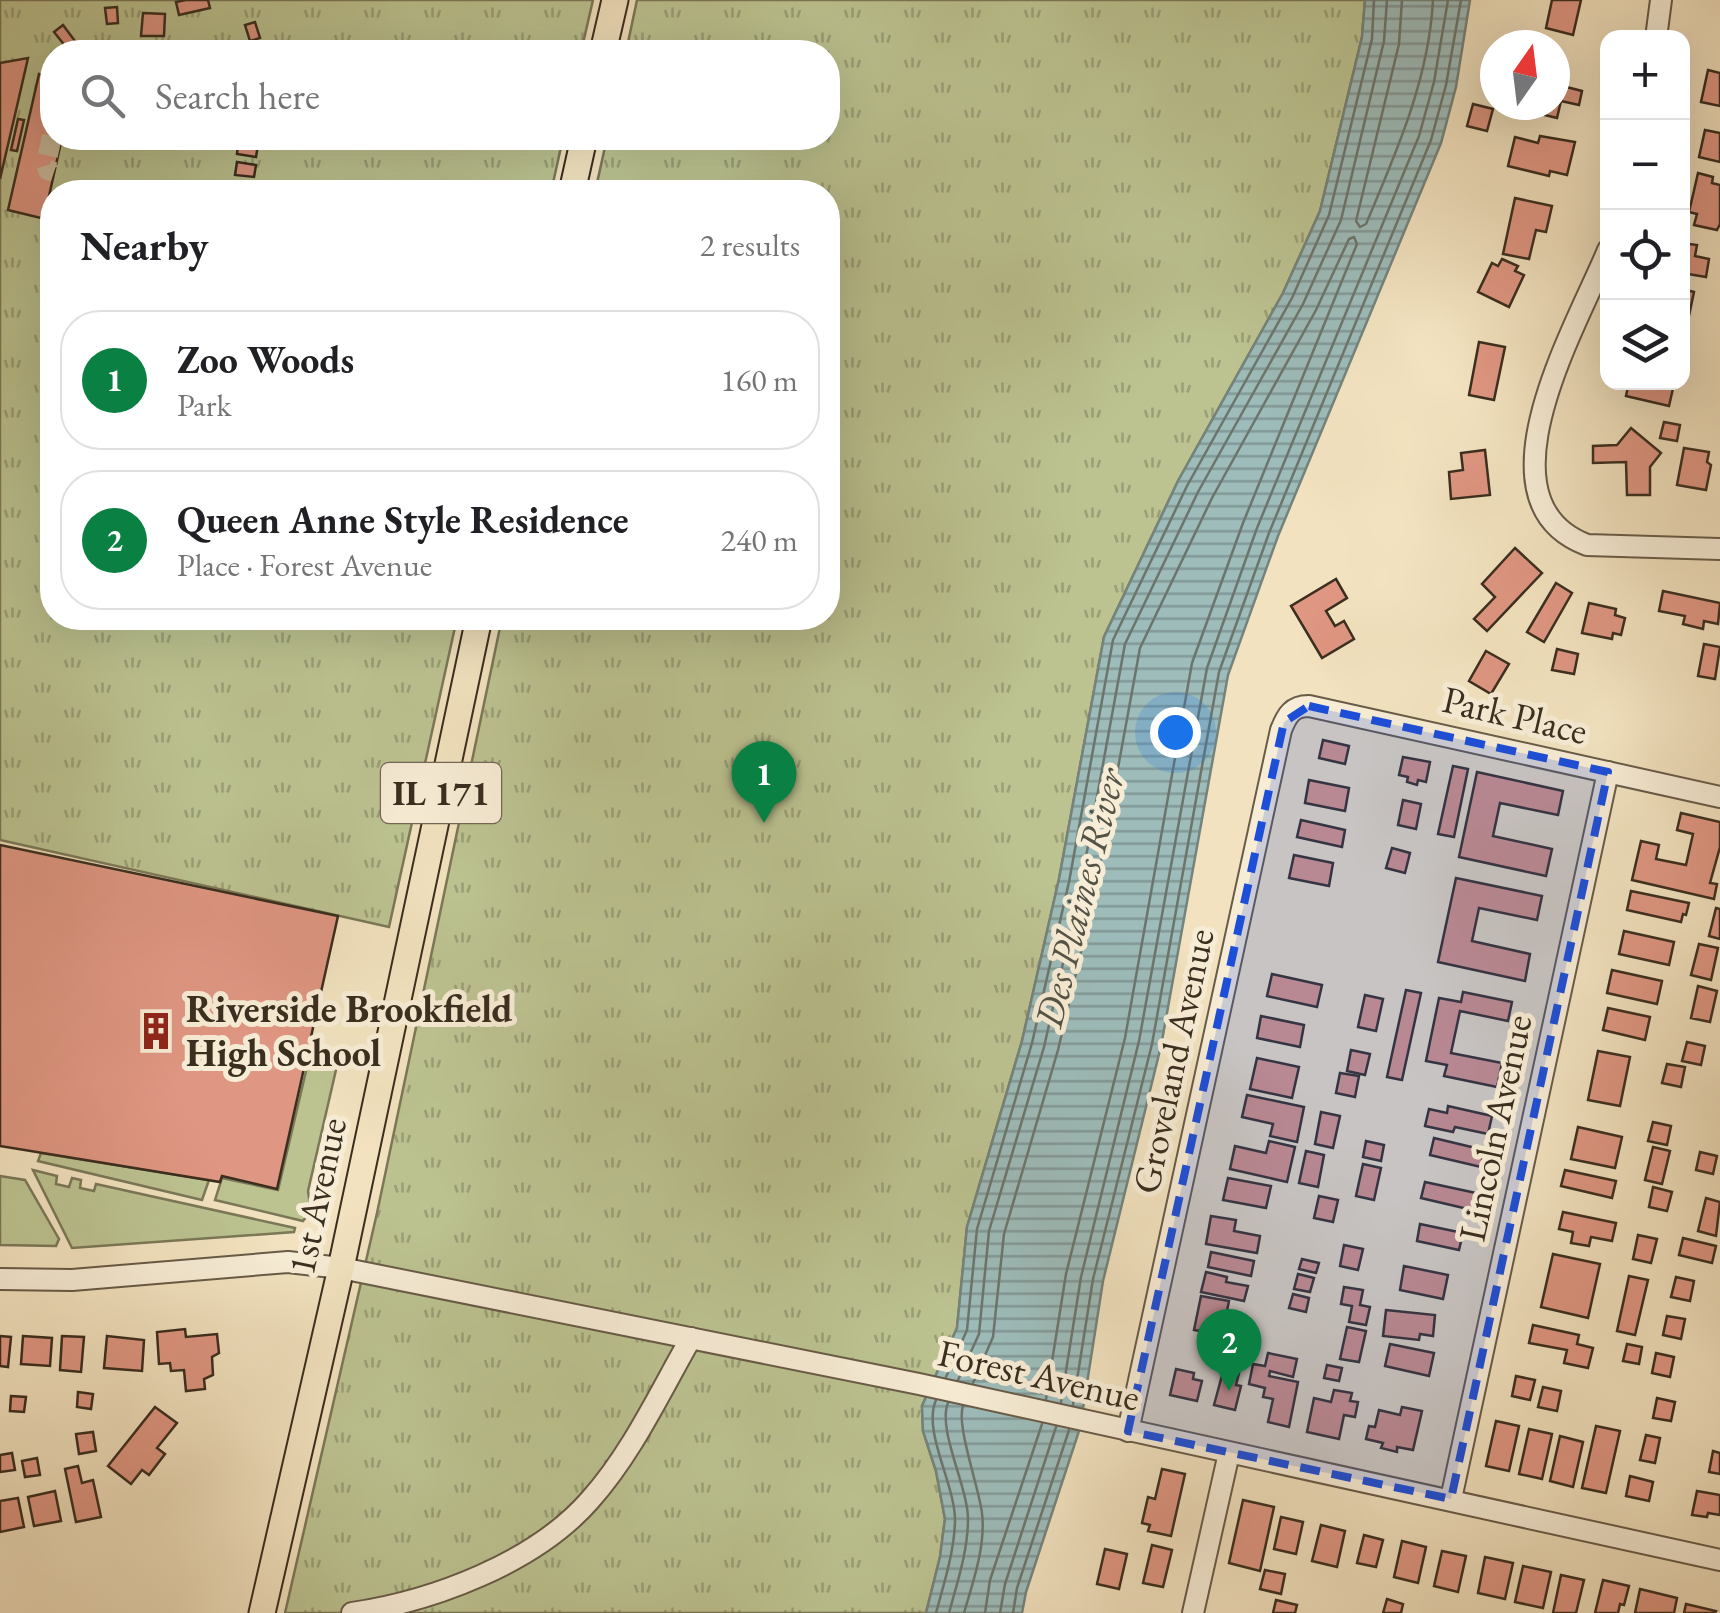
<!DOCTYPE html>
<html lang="en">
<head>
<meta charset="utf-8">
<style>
	:root { --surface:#fff; --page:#f2f2f2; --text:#202124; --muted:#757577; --line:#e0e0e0; --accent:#0b8043 }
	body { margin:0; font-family:"EB Garamond",serif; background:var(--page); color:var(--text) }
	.controls { position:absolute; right:30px; top:30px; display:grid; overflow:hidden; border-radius:20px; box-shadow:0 10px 40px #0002 }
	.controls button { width:90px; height:90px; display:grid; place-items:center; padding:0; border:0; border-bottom:2px solid var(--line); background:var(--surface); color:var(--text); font:50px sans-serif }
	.compass { position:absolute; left:1480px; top:30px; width:90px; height:90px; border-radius:50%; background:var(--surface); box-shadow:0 10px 40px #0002; rotate:14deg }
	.you { position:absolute; left:1175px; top:732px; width:35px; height:35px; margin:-25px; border:8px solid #fff; border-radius:50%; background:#1a73e8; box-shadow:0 0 0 15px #1a73e833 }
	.badge { display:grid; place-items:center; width:65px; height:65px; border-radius:50%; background:var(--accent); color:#fff; font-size:32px; font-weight:700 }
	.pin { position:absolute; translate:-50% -82px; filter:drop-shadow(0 2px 5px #0008) }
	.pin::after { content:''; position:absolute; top:52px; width:35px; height:30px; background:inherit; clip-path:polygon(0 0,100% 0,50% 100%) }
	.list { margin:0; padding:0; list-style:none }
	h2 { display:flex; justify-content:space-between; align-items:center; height:130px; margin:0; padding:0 40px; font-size:42px }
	h2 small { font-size:32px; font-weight:400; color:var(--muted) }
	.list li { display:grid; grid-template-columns:65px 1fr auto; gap:30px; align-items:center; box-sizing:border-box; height:140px; margin:0 20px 20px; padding:0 20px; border:2px solid var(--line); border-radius:40px }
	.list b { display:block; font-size:38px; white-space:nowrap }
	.list p { margin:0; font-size:32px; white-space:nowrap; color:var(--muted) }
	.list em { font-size:32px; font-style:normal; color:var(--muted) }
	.icon { flex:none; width:55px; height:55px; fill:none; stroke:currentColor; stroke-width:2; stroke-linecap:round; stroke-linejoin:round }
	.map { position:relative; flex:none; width:1720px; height:1613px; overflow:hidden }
	.search { position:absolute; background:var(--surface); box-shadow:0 10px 40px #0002; left:40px; top:40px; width:800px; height:110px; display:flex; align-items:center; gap:25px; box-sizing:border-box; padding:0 35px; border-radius:40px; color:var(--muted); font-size:38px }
	.panel { position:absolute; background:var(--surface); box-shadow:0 10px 40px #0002; left:40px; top:180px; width:800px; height:450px; border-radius:40px }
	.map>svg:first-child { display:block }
</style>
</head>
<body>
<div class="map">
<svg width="1720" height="1613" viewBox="0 0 1720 1613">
	<defs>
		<pattern id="park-tufts" width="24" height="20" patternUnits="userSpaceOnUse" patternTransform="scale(2.5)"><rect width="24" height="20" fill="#bcc391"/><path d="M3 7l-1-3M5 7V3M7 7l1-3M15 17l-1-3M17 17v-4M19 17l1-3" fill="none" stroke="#9a9f76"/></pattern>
		<pattern id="water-rules" width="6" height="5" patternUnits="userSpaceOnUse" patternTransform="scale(2.5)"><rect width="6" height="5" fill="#9dbcba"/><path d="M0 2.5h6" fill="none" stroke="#819997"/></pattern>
	</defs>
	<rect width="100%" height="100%" fill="#f2e2bf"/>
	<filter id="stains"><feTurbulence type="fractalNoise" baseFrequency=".002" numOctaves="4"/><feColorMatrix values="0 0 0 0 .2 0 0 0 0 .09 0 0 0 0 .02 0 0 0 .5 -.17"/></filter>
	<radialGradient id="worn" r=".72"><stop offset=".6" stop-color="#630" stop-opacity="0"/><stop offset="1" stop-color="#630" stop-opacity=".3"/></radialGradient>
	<g fill="#bcc391" stroke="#7b7858" stroke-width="2.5">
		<path d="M 311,1050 L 339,1057 L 308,1191 C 310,1203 311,1212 303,1221 L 215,1200 L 222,1178 L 278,1190 Z"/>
		<path d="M 41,1153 L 209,1180 L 202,1200 L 38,1161 Z"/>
		<path d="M 33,1170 L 57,1176 L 56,1184 L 69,1187 L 72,1178 L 81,1180 L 80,1188 L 94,1191 L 96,1184 L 295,1228 L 294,1232 L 72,1248 Z"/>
		<path d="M 0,1176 L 25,1180 L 59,1239 L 56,1246 L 0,1245 Z"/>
	</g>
	<g fill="url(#park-tufts)" stroke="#7b7858" stroke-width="2.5">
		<path d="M 0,0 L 593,0 L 581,52 L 52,52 L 52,138 L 563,138 L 551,192 L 52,192 L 52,618 L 457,618 L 389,927 L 0,840 Z"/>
		<path d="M 637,0 L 1365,0 L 1362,37 L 1320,211 L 1283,293 L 1178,481 L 1104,637 L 1059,879 L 1022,1041 L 967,1227 L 957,1328 L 922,1406 L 923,1431 L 936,1471 L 945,1519 L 940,1557 L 926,1613 L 285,1613 L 377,1213 L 502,618 L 828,618 L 828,192 L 595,192 L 607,138 L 828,138 L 828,52 L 626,52 Z"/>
	</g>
	<path fill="url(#water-rules)" stroke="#75837c" stroke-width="2.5" d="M 1365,0 L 1470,0 L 1456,87 L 1441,143 L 1278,536 L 1228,675 L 1161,1046 L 1103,1281 L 1080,1428 L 1026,1592 L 1022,1613 L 926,1613 L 940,1557 L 945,1519 L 936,1471 L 923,1431 L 922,1406 L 957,1328 L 967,1227 L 1022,1041 L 1059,879 L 1104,637 L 1178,481 L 1283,293 L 1320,211 L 1362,37 Z"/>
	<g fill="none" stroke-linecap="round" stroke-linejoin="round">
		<g stroke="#6c756c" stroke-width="2.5">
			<path d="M 1402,0 L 1399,44 L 1356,221 L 1360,227 L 1366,224 C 1396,153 1429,79 1433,0"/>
			<path d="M 946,1377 L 967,1330 L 977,1229 L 1032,1043 L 1069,882 L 1113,640 L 1187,486 L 1292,298 L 1329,215 L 1372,39 L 1374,0"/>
			<path d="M 958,1380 L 979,1334 L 989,1231 L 1044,1047 L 1081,884 L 1125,644 L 1198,492 L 1303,304 L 1341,220 L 1384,41 L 1387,0"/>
			<path d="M 973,1383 L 993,1337 L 1004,1234 L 1058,1050 L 1096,888 L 1140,648 L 1212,498 L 1316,310 L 1349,239 L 1354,237 L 1357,244 L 1243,523 L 1192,663 L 1125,1038 L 1066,1274 L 1046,1399"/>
			<path d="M 936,1400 C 922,1432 956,1485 955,1522 C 954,1553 944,1583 936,1613"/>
			<path d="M 1061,1402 L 1081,1277 L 1139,1041 L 1207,668 L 1257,528 L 1419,136 L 1434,82 L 1448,0"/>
			<path d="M 948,1403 C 937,1429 968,1487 968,1519 C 968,1551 957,1583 949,1613"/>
			<path d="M 1073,1405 L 1093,1279 L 1152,1044 L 1219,672 L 1269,533 L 1431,140 L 1446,85 L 1461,0"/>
			<path d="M 963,1406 C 956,1425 979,1488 982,1513 C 986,1545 973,1582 964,1613"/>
			<path d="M 985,1613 L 990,1580 L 1042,1424"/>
			<path d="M 1000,1613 L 1005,1584 L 1056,1427"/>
			<path d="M 1013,1613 L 1017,1588 L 1069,1430"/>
		</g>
	</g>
	<g fill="#df9682" stroke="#3a2e1f" stroke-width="2.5">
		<path d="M 186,0 L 208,0 L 210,8 L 179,15 L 176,2 Z"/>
		<path d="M 1552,0 L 1581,0 L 1573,35 L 1546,28 Z"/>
		<path d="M 117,7 L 118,23 L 107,24 L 105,8 Z"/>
		<path d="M 143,13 L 165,14 L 164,36 L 141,36 Z"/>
		<path d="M 255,22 L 260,38 L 250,41 L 245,25 Z"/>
		<path d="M 63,25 L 78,45 L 70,52 L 54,32 Z"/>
		<path d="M 28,58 L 17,106 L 0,179 L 0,63 Z"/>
		<path d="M 1708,70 L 1720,73 L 1720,106 L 1701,102 Z"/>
		<path d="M 39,74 L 52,77 L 52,138 L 62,138 L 49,196 L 52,197 L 51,208 L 44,207 L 41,218 L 8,210 Z"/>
		<path d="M 1555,84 L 1582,91 L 1579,105 L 1561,101 L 1557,118 L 1532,112 L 1533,105 L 1555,105 Z"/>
		<path d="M 1473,104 L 1493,109 L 1487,131 L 1467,126 Z"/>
		<path d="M 18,119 L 24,120 L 17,151 L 11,150 Z"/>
		<path d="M 1705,130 L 1720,133 L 1720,162 L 1699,157 Z"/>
		<path d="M 1540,136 L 1575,142 L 1567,175 L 1550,171 L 1549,176 L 1508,166 L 1515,137 L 1538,143 Z"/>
		<path d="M 238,143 L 258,145 L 256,157 L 237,154 Z"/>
		<path d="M 237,162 L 256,165 L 254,177 L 235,175 Z"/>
		<path d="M 1698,173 L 1713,177 L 1712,183 L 1720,185 L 1720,224 L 1717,230 L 1694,225 L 1697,214 L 1689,212 Z"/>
		<path d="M 1515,198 L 1552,206 L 1546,232 L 1536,230 L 1529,259 L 1503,254 Z"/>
		<path d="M 1682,243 L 1697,245 L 1695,256 L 1709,259 L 1706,277 L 1682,273 Z"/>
		<path d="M 1502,259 L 1518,266 L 1515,271 L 1524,275 L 1509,307 L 1478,292 L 1492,263 L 1498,266 Z"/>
		<path d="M 1682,289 L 1694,292 L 1686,330 L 1682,329 Z"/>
		<path d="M 1479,342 L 1505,347 L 1494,400 L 1469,395 Z"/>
		<path d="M 1629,382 L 1674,384 L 1669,406 L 1626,396 Z"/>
		<path d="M 1664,422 L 1680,425 L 1677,441 L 1660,438 Z"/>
		<path d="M 1631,428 L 1661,453 L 1650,467 L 1650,495 L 1627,495 L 1626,462 L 1593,463 L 1593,446 L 1617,445 Z"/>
		<path d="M 1684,448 L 1709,452 L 1707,462 L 1711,465 L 1706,490 L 1677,485 Z"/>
		<path d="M 1485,450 L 1490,495 L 1451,499 L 1449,472 L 1463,470 L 1461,453 Z"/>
		<path d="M 1515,548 L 1542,573 L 1487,631 L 1474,619 L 1495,597 L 1482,584 Z"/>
		<path d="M 1336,579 L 1347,598 L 1326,611 L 1335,626 L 1344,621 L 1354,639 L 1322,658 L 1291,606 Z"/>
		<path d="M 1556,583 L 1572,593 L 1544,642 L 1527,632 Z"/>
		<path d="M 1663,591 L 1720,603 L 1718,624 L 1704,621 L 1703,629 L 1683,624 L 1685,616 L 1659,611 Z"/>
		<path d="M 1589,603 L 1616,609 L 1615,615 L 1625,618 L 1621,635 L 1613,633 L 1612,639 L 1582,633 Z"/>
		<path d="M 1704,644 L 1720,647 L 1715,679 L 1698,676 Z"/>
		<path d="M 1557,649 L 1578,654 L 1574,674 L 1552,670 Z"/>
		<path d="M 1486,651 L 1509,664 L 1491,694 L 1469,681 Z"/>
		<path d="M 1323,740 L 1349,746 L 1345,764 L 1319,758 Z"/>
		<path d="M 1403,757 L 1430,762 L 1426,782 L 1418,780 L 1417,785 L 1407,782 L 1408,777 L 1399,775 Z"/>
		<path d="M 1453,766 L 1468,769 L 1454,837 L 1438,834 Z"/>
		<path d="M 1477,772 L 1563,791 L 1558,815 L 1500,803 L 1493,836 L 1552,849 L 1546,876 L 1459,857 Z"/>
		<path d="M 1309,780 L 1349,788 L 1345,811 L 1305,803 Z"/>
		<path d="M 1403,800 L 1421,804 L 1416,829 L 1398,825 Z"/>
		<path d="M 1681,813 L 1720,822 L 1720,847 L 1710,883 L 1717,884 L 1714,899 L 1632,880 L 1641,841 L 1659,845 L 1656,859 L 1686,865 L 1693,834 L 1677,830 Z"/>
		<path d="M 1301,820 L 1345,830 L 1342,847 L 1297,837 Z"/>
		<path d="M 0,845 L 338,916 L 277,1189 L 222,1176 L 220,1182 L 0,1146 Z"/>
		<path d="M 1392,848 L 1410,853 L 1405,873 L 1386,868 Z"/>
		<path d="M 1294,855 L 1333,863 L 1329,886 L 1289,878 Z"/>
		<path d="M 1456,878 L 1542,896 L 1537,920 L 1479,908 L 1472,941 L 1530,954 L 1525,981 L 1438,962 Z"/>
		<path d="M 1631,891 L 1689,903 L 1686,915 L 1683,914 L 1681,922 L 1627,910 Z"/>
		<path d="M 1716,908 L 1720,909 L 1720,939 L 1709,936 Z"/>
		<path d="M 1624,931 L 1674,942 L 1669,965 L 1619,954 Z"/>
		<path d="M 1699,944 L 1718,948 L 1711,980 L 1691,975 Z"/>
		<path d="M 1612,970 L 1662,981 L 1657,1004 L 1607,993 Z"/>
		<path d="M 1272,974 L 1322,985 L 1317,1007 L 1267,996 Z"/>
		<path d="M 1698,986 L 1717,991 L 1710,1022 L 1691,1018 Z"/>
		<path d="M 1406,990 L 1421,993 L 1402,1080 L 1387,1077 Z"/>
		<path d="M 1463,992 L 1512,1002 L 1508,1021 L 1460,1011 L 1451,1053 L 1502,1063 L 1497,1087 L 1444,1076 L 1447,1065 L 1426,1061 L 1439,998 L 1461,1002 Z"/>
		<path d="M 1365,995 L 1383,999 L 1376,1031 L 1358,1027 Z"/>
		<path d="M 1608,1008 L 1650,1017 L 1645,1040 L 1603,1030 Z"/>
		<path d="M 1261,1016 L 1304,1025 L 1300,1047 L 1257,1038 Z"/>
		<path d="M 1687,1042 L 1705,1046 L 1701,1065 L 1682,1061 Z"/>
		<path d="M 1351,1050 L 1370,1054 L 1365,1075 L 1347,1071 Z"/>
		<path d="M 1598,1051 L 1630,1057 L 1620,1106 L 1588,1100 Z"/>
		<path d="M 1257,1058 L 1299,1067 L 1292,1098 L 1250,1089 Z"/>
		<path d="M 1667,1064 L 1685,1067 L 1681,1087 L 1662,1083 Z"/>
		<path d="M 1340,1073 L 1359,1076 L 1355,1097 L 1336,1093 Z"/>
		<path d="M 1247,1095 L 1304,1107 L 1297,1142 L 1270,1136 L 1273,1124 L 1242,1117 Z"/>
		<path d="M 1448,1106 L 1492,1116 L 1488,1134 L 1455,1127 L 1453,1132 L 1425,1126 L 1429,1109 L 1447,1113 Z"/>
		<path d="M 1321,1112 L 1340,1116 L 1333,1148 L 1315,1144 Z"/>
		<path d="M 1653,1122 L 1671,1126 L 1667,1145 L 1648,1141 Z"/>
		<path d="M 1578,1127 L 1622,1137 L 1615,1168 L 1571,1159 Z"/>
		<path d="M 1434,1138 L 1484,1150 L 1481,1167 L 1430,1155 Z"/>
		<path d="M 1269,1141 L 1295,1147 L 1287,1182 L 1230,1169 L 1235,1146 L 1266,1153 Z"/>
		<path d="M 1366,1141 L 1384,1145 L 1381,1161 L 1363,1157 Z"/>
		<path d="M 1653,1147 L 1670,1151 L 1662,1184 L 1645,1180 Z"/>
		<path d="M 1306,1151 L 1324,1155 L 1318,1187 L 1299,1183 Z"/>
		<path d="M 1700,1152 L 1717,1156 L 1713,1174 L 1696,1170 Z"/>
		<path d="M 1363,1164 L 1381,1168 L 1374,1200 L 1356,1196 Z"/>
		<path d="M 1565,1170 L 1616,1181 L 1612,1198 L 1561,1186 Z"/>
		<path d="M 1228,1178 L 1271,1186 L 1266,1208 L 1223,1200 Z"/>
		<path d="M 1425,1182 L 1476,1193 L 1472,1210 L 1421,1198 Z"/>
		<path d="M 1653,1187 L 1672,1192 L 1667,1211 L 1649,1207 Z"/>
		<path d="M 1319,1196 L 1338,1200 L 1333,1222 L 1314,1218 Z"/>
		<path d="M 1706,1198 L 1720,1202 L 1716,1236 L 1698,1231 Z"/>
		<path d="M 1563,1212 L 1616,1223 L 1612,1241 L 1591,1237 L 1589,1246 L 1571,1243 L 1573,1232 L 1559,1229 Z"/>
		<path d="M 1211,1216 L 1236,1220 L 1234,1231 L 1260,1236 L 1257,1253 L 1206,1244 Z"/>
		<path d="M 1420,1224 L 1463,1233 L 1459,1250 L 1417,1241 Z"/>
		<path d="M 1638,1235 L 1657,1239 L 1651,1263 L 1633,1259 Z"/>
		<path d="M 1683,1238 L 1716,1246 L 1712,1263 L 1679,1255 Z"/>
		<path d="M 1344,1245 L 1363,1249 L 1358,1270 L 1340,1266 Z"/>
		<path d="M 1211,1252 L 1254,1261 L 1251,1276 L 1208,1267 Z"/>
		<path d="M 1553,1254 L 1600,1264 L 1588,1318 L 1541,1307 Z"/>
		<path d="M 1302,1259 L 1319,1263 L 1316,1273 L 1299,1269 Z"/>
		<path d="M 1404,1266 L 1448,1275 L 1443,1299 L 1400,1290 Z"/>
		<path d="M 1206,1272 L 1227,1277 L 1226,1282 L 1248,1286 L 1244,1301 L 1201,1292 Z"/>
		<path d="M 1298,1274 L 1314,1278 L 1310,1292 L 1294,1289 Z"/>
		<path d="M 1629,1276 L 1648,1280 L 1635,1335 L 1617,1331 Z"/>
		<path d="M 1676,1277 L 1694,1281 L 1690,1301 L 1671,1297 Z"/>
		<path d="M 1344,1287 L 1363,1290 L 1360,1305 L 1370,1307 L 1366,1325 L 1349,1322 L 1352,1306 L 1341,1304 Z"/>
		<path d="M 1293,1294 L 1309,1298 L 1306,1312 L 1289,1308 Z"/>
		<path d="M 1201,1296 L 1229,1301 L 1222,1335 L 1194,1330 Z"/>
		<path d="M 1386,1310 L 1435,1315 L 1433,1336 L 1420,1334 L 1419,1340 L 1383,1336 Z"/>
		<path d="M 1667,1316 L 1685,1319 L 1681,1339 L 1663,1335 Z"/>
		<path d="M 1533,1325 L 1579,1335 L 1577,1344 L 1593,1348 L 1588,1368 L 1564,1363 L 1567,1350 L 1529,1343 Z"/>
		<path d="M 1347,1327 L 1366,1331 L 1359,1362 L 1340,1359 Z"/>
		<path d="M 185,1329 L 186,1337 L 217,1334 L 219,1353 L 212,1357 L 213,1375 L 204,1379 L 205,1389 L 186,1391 L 184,1370 L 171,1371 L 170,1363 L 159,1364 L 157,1332 Z"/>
		<path d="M 0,1336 L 11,1337 L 8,1367 L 0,1366 Z"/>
		<path d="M 23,1336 L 52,1338 L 50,1366 L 21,1364 Z"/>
		<path d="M 62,1336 L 84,1337 L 81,1372 L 60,1370 Z"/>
		<path d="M 107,1336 L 144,1340 L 142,1371 L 104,1368 Z"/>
		<path d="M 1390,1344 L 1434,1353 L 1429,1376 L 1385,1366 Z"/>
		<path d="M 1627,1344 L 1642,1347 L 1639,1364 L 1623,1361 Z"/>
		<path d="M 1268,1353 L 1297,1359 L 1293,1377 L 1270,1371 L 1269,1376 L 1298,1382 L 1289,1427 L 1268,1422 L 1273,1399 L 1263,1397 L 1265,1388 L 1249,1384 L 1253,1364 L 1265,1366 Z"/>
		<path d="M 1656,1353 L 1674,1357 L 1670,1377 L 1652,1373 Z"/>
		<path d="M 1327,1365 L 1342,1368 L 1339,1381 L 1324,1378 Z"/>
		<path d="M 1224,1368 L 1239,1373 L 1236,1385 L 1241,1386 L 1235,1410 L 1214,1405 Z"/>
		<path d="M 1176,1369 L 1194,1373 L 1193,1379 L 1202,1381 L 1197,1401 L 1170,1395 Z"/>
		<path d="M 1516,1376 L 1535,1380 L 1530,1400 L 1512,1396 Z"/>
		<path d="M 1543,1387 L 1561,1391 L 1557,1411 L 1538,1407 Z"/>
		<path d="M 1334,1390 L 1352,1393 L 1350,1401 L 1358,1402 L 1355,1417 L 1344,1415 L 1339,1439 L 1307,1432 L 1314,1398 L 1331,1402 Z"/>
		<path d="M 78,1392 L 93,1394 L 91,1409 L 77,1407 Z"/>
		<path d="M 11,1396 L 26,1397 L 24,1412 L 10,1411 Z"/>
		<path d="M 1657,1398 L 1675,1402 L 1671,1421 L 1653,1418 Z"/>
		<path d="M 155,1407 L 177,1423 L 157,1448 L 165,1454 L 149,1475 L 142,1470 L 131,1484 L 108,1466 Z"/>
		<path d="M 1402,1407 L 1422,1411 L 1413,1450 L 1397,1447 L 1397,1452 L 1381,1448 L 1383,1443 L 1366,1439 L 1369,1426 L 1375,1427 L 1379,1410 L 1400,1415 Z"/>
		<path d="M 1496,1421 L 1519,1426 L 1509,1471 L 1486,1466 Z"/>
		<path d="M 1596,1426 L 1620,1431 L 1606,1493 L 1582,1488 Z"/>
		<path d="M 1529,1429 L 1552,1434 L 1542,1479 L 1519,1474 Z"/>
		<path d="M 93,1432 L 96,1451 L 79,1454 L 76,1434 Z"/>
		<path d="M 1646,1435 L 1660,1438 L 1655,1463 L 1640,1460 Z"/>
		<path d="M 1560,1436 L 1583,1442 L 1573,1487 L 1550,1481 Z"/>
		<path d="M 1713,1451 L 1720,1453 L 1720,1474 L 1709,1472 Z"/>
		<path d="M 12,1453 L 15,1470 L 0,1472 L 0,1455 Z"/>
		<path d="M 37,1458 L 40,1475 L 25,1477 L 22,1461 Z"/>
		<path d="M 78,1466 L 82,1483 L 93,1480 L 101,1517 L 76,1522 L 65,1469 Z"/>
		<path d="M 1162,1469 L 1185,1474 L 1171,1536 L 1148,1531 L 1150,1525 L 1142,1523 L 1148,1497 L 1155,1499 Z"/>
		<path d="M 1630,1476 L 1653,1482 L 1649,1501 L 1626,1496 Z"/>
		<path d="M 55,1491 L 61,1521 L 34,1526 L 28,1497 Z"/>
		<path d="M 1697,1491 L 1720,1495 L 1720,1515 L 1708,1513 L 1707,1517 L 1692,1515 Z"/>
		<path d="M 18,1498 L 24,1527 L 0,1532 L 0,1501 Z"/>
		<path d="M 1243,1500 L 1274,1507 L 1260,1571 L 1229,1563 Z"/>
		<path d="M 1281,1517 L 1303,1522 L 1296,1554 L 1274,1549 Z"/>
		<path d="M 1321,1525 L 1345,1531 L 1337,1567 L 1312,1561 Z"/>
		<path d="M 1364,1535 L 1383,1540 L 1376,1567 L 1357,1563 Z"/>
		<path d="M 1402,1541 L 1426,1547 L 1418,1583 L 1394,1577 Z"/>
		<path d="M 1152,1545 L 1172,1550 L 1163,1587 L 1143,1583 Z"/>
		<path d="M 1105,1549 L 1127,1554 L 1119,1589 L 1097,1584 Z"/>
		<path d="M 1442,1551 L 1466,1556 L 1458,1592 L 1434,1586 Z"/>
		<path d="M 1485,1557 L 1513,1563 L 1505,1599 L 1478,1593 Z"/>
		<path d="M 1523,1566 L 1551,1572 L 1543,1608 L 1515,1602 Z"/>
		<path d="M 1265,1570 L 1285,1574 L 1281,1594 L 1260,1589 Z"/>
		<path d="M 1561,1575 L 1584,1580 L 1576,1613 L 1553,1613 Z"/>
		<path d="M 1603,1580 L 1629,1586 L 1624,1605 L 1620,1604 L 1618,1613 L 1595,1613 Z"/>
		<path d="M 1640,1589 L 1677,1598 L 1674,1613 L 1635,1613 Z"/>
		<path d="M 1387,1599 L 1403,1604 L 1401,1613 L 1383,1613 Z"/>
		<path d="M 1276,1600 L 1297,1605 L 1295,1613 L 1273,1613 Z"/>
		<path d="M 1686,1604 L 1716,1611 L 1715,1613 L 1684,1613 Z"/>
	</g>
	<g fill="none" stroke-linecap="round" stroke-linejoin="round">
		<path stroke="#cdbe9f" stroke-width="20" stroke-dasharray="20 10" stroke-linecap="butt" d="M 52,136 L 46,164 L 48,170 L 54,172"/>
		<g stroke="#685b47" stroke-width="24">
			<g id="minor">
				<path d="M 1656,38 L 1661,0"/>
				<path d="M 1608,250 C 1578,324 1472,501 1587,545 L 1720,549"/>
				<path d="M 0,1279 L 72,1280 L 288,1262 L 341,1268 L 919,1384 L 1720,1560"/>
				<path d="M 1128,1431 L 1281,730 C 1287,715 1292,706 1309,706 L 1720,797"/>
				<path d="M 1451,1499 L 1608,772"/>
				<path d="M 352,1613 C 433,1601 535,1563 590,1500 C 632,1453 660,1392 691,1338"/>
				<path d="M 1193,1613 L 1229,1453"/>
			</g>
		</g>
		<g stroke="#3a2e1f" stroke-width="29">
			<g id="major">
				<path d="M 603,52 L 615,0"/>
				<path d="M 572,192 L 584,138"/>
				<path d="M 262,1613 L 341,1268 L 479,618"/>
			</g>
		</g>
		<use href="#minor" stroke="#f7ecd5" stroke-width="20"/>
		<use href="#major" stroke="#f2e2bf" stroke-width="25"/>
	</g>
	<path fill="#1d4ed8" fill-opacity="0.2" stroke="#1d4ed8" stroke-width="8" stroke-dasharray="20 12" stroke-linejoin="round" d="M 1309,706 L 1608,772 L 1451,1499 L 1128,1431 L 1284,722 Z"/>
	<defs>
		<g id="building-bare" transform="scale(3)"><path d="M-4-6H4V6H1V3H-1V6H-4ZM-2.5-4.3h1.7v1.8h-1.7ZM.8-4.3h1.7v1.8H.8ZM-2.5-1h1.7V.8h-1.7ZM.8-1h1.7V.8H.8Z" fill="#8f2418" stroke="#f7ecd5" stroke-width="2.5" paint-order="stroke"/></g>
	</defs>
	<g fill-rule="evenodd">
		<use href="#building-bare" x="156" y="1031"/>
	</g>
	<g text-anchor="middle" stroke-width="10" stroke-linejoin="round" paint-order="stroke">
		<rect fill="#f7ecd5" stroke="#736756" stroke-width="2.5" x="381" y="763" width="120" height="60" rx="8"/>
		<g font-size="35" font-weight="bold" fill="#3a2e1f">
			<text x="441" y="805">IL 171</text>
		</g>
		<g font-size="38" fill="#3a2e1f" stroke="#f7ecd5">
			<text transform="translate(1515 715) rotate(13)" y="13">Park Place</text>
			<text transform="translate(1173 1061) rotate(-78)" y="13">Groveland Avenue</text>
			<text transform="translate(1495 1128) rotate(-78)" y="13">Lincoln Avenue</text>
			<text transform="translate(317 1196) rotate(-78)" y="13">1st Avenue</text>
			<text transform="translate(1039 1375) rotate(13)" y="13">Forest Avenue</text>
		</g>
		<g font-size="38" font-weight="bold" fill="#3a2e1f" stroke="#f7ecd5" text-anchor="start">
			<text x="186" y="1022">Riverside Brookfield<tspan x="186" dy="44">High School</tspan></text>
		</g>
		<g font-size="40" font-style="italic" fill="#535246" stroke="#f7ecd5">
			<text transform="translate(1079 898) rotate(-76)" y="14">Des Plaines River</text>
		</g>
	</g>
	<rect width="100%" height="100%" filter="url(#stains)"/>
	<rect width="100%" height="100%" fill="url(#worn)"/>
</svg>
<div class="controls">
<button>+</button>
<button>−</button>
<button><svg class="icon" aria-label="locate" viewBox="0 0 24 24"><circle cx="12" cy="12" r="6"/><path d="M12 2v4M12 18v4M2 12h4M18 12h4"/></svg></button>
<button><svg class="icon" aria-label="layers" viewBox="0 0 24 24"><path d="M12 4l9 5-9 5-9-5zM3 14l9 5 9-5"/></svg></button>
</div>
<svg class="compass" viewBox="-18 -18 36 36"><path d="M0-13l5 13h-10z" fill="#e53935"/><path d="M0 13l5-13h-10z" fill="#757577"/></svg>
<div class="you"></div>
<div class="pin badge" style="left:764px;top:823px">1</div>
<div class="pin badge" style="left:1229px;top:1391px">2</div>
<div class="search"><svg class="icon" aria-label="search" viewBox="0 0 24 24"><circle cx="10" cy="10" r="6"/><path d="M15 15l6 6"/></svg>Search here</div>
<section class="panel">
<h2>Nearby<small>2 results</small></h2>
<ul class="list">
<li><span class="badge">1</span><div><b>Zoo Woods</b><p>Park</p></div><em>160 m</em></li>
<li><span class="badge">2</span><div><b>Queen Anne Style Residence</b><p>Place · Forest Avenue</p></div><em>240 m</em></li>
</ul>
</section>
</div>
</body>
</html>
